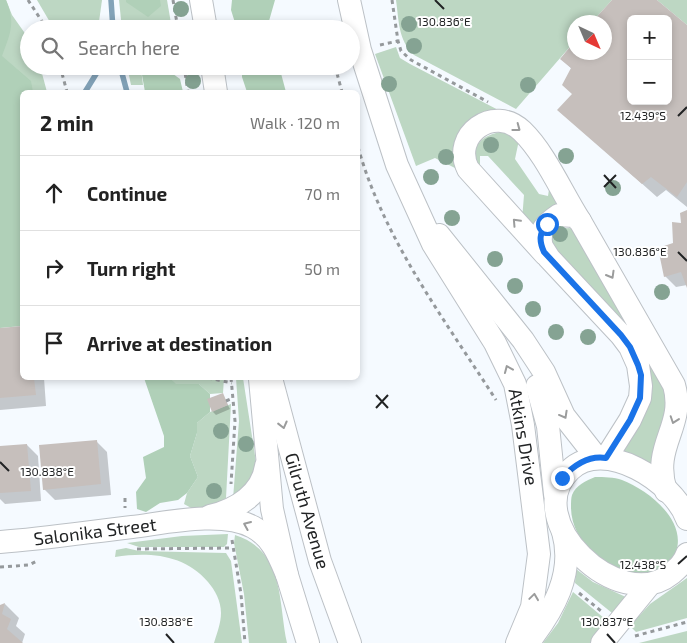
<!DOCTYPE html>
<html lang="en">
<head>
<meta charset="utf-8">
<style>
	:root { --surface:#fff; --page:#f2f2f2; --text:#222; --muted:#767676; --line:#e0e0e0 }
	body { margin:0; font-family:"Exo 2",sans-serif; background:var(--page); color:var(--text) }
	.controls { position:absolute; right:15px; top:15px; display:grid; overflow:hidden; border-radius:8px; box-shadow:0 2px 8px #0003 }
	.controls button { width:45px; height:45px; display:grid; place-items:center; padding:0; border:0; border-bottom:1px solid var(--line); background:var(--surface); color:var(--text); font:25px sans-serif }
	.compass { position:absolute; left:567px; top:15px; width:45px; height:45px; border-radius:50%; background:var(--surface); box-shadow:0 2px 8px #0003; rotate:136deg }
	.stop { position:absolute; width:15px; height:15px; margin:-11px; border:4px solid #1a73e8; border-radius:50%; background:#fff }
	.stop.end { background:#1a73e8; border-color:#fff; box-shadow:0 1px 5px #0008 }
	.list { margin:0; padding:0; list-style:none }
	h2 { display:flex; justify-content:space-between; align-items:center; height:65px; margin:0; padding:0 20px; font-size:21px }
	h2 small { font-size:16px; font-weight:400; color:var(--muted) }
	.list li { display:grid; grid-template-columns:32px 1fr auto; gap:15px; align-items:center; box-sizing:border-box; height:75px; padding:0 20px; border-top:1px solid var(--line) }
	.list b { display:block; font-size:19px; white-space:nowrap }
	.list em { font-size:16px; font-style:normal; color:var(--muted) }
	.icon { flex:none; width:28px; height:28px; fill:none; stroke:currentColor; stroke-width:2; stroke-linecap:round; stroke-linejoin:round }
	.map { position:relative; flex:none; width:687px; height:643px; overflow:hidden }
	.search { position:absolute; background:var(--surface); box-shadow:0 2px 8px #0003; left:20px; top:20px; width:340px; height:55px; display:flex; align-items:center; gap:12px; box-sizing:border-box; padding:0 18px; border-radius:28px; color:var(--muted); font-size:19px }
	.panel { position:absolute; background:var(--surface); box-shadow:0 2px 8px #0003; left:20px; top:90px; width:340px; height:290px; border-radius:8px }
	.map>svg:first-child { display:block }
</style>
</head>
<body>
<div class="map">
<svg width="687" height="643" viewBox="0 0 687 643">
	<rect width="100%" height="100%" fill="#f5faff"/>
	<g fill="#bdd7c3">
		<path d="M 0,0 L 6,0 L 12,15 L 29,39 L 29,66 L 40,66 L 47,92 L 22,92 L 22,251 L 0,262 Z"/>
		<path d="M 37,0 L 102,0 L 98,29 L 54,29 Z"/>
		<path d="M 119,0 L 167,0 L 172,29 L 122,29 Z"/>
		<path d="M 396,0 L 612,0 L 592,22 L 574,22 L 574,42 L 516,109 L 414,55 C 398,40 399,21 396,0 Z"/>
		<path d="M 657,0 L 687,0 L 687,25 Z"/>
		<path d="M 396,47 L 400,58 L 410,64 L 506,114 L 491,114 L 459,170 L 435,158 L 416,166 L 375,54 Z"/>
		<path d="M 127,66 L 154,66 L 141,69 L 143,85 L 131,85 Z"/>
		<path d="M 500,132 L 513,135 L 519,140 L 515,159 L 539,194 L 548,196 L 550,183 L 565,209 L 537,227 L 522,220 L 524,195 L 488,156 L 480,156 L 480,170 L 473,158 C 477,140 484,136 500,132 Z"/>
		<path d="M 569,228 L 576,230 L 671,395 L 652,466 L 619,449 L 648,373 L 553,252 L 551,238 L 561,229 Z"/>
		<path d="M 170,378 L 224,378 L 223,393 L 210,394 L 199,384 L 175,384 Z"/>
		<path d="M 236,378 L 243,378 L 256,462 L 255,476 L 233,499 L 239,421 Z"/>
		<path d="M 231,404 L 226,498 L 217,504 L 193,509 L 184,504 L 187,493 L 198,477 L 190,456 L 197,433 L 197,423 L 210,412 Z"/>
		<path d="M 228,534 L 227,544 L 224,547 L 139,547 L 127,543 L 182,536 Z"/>
		<path d="M 235,535 C 285,551 278,601 287,643 L 249,643 L 244,594 L 234,543 Z"/>
		<path d="M 126,548 L 139,551 L 226,553 L 231,561 L 242,643 L 214,643 C 217,633 221,623 221,613 C 221,601 215,590 208,582 C 184,554 149,552 115,557 L 116,550 Z"/>
		<path d="M 576,569 L 593,582 L 628,598 L 617,617 L 575,583 Z"/>
		<path d="M 687,578 L 687,618 L 636,632 L 630,626 L 650,604 Z"/>
		<path d="M 573,592 L 611,624 L 590,643 L 543,643 L 558,623 Z"/>
		<path d="M 687,631 L 687,643 L 639,643 Z"/>
	</g>
	<g fill="#b0d0b8">
		<path d="M 0,0 L 6,0 C 16,23 10,34 2,56 L 31,81 L 33,92 L 22,92 L 22,326 L 0,328 Z"/>
		<path d="M 126,0 L 160,0 L 161,6 L 148,17 L 126,2 Z"/>
		<path d="M 232,0 L 275,0 L 269,21 L 271,29 L 237,29 L 231,10 Z"/>
		<path d="M 154,66 L 162,66 L 180,79 L 183,92 L 145,92 L 141,69 Z"/>
		<path d="M 242,66 L 279,66 L 286,92 L 247,92 L 242,77 Z"/>
		<path d="M 144,378 L 170,378 L 176,384 L 199,384 L 210,394 L 210,412 L 197,423 L 197,433 L 190,456 L 198,477 L 187,493 L 178,500 L 160,503 L 146,512 L 137,509 L 136,492 L 146,478 L 143,457 L 164,447 L 164,436 Z"/>
		<path d="M 595,477 C 604,477 614,477 622,480 C 648,490 687,520 676,552 C 673,559 667,569 659,571 C 621,584 570,548 571,506 C 571,503 571,498 572,495 C 576,485 586,481 595,477 Z"/>
	</g>
	<g fill="#0003" fill-rule="evenodd">
		<path d="M 613,0 L 655,0 L 687,27 L 687,207 L 666,190 L 657,197 L 559,110 L 574,95 L 572,69 L 561,59 L 574,44 L 574,52 L 604,52 L 604,22 L 593,22 ZM 631,19 L 668,19 L 668,101 L 631,101 Z"/>
		<path d="M 687,211 L 687,285 L 676,287 L 665,276 Z"/>
		<path d="M 22,327 L 22,378 L 44,378 L 46,406 L 0,410 L 0,329 Z"/>
		<path d="M 222,394 L 230,409 L 216,415 L 213,412 Z"/>
		<path d="M 96,441 L 107,452 L 111,495 L 55,500 L 44,489 Z"/>
		<path d="M 27,445 L 38,456 L 41,501 L 5,504 L 0,499 L 0,447 Z"/>
		<path d="M 5,604 L 19,618 L 16,626 L 25,634 L 22,643 L 0,643 L 0,606 Z"/>
	</g>
	<g fill="none" stroke-linecap="round" stroke-linejoin="round">
		<g stroke="#82a2b8" stroke-width="5.5">
			<path d="M 111,0 L 113,29"/>
			<path d="M 120,66 L 127,92"/>
			<path d="M 85,92 L 101,66"/>
		</g>
	</g>
	<g fill="#c6bfbc" fill-rule="evenodd">
		<path d="M 612,0 L 657,0 L 687,25 L 687,182 L 677,197 L 651,177 L 642,184 L 557,110 L 572,94 L 562,85 L 571,68 L 560,59 L 574,42 L 574,52 L 604,52 L 604,22 L 592,22 ZM 631,19 L 668,19 L 668,101 L 631,101 Z"/>
		<path d="M 687,210 L 687,288 L 681,272 L 664,277 L 658,248 L 673,243 L 672,222 L 681,223 L 680,213 Z"/>
		<path d="M 22,326 L 22,378 L 34,378 L 36,395 L 0,398 L 0,328 Z"/>
		<path d="M 223,393 L 228,405 L 212,412 L 207,399 Z"/>
		<path d="M 97,440 L 101,484 L 43,490 L 39,445 Z"/>
		<path d="M 27,444 L 31,491 L 0,493 L 0,446 Z"/>
		<path d="M 5,603 L 2,614 L 11,619 L 7,629 L 23,643 L 0,643 L 0,605 Z"/>
	</g>
	<g fill="none" stroke-linecap="round" stroke-linejoin="round">
		<g stroke="#bcc1c6" stroke-width="24">
			<g id="minor">
				<path d="M 201,0 L 206,29"/>
				<path d="M 349,0 L 360,50 L 397,165 L 433,244 L 495,343 L 515,384 L 523,425 L 539,554 L 532,607 L 517,643"/>
				<path d="M 212,66 L 216,92"/>
				<path d="M 439,235 L 523,340 L 544,372 L 564,416 L 597,458"/>
				<path d="M 545,254 L 468,169 C 451,135 494,104 522,131 C 545,153 562,193 580,221"/>
				<path d="M 271,378 L 320,561 L 350,643"/>
				<path d="M 260,379 L 272,509 L 287,575 L 308,643"/>
				<path d="M 537,386 L 548,426 L 555,494"/>
				<path d="M 606,458 L 630,420 L 640,398 L 641,386 L 638,365 L 630,347 L 621,335 L 549,258 L 542,247 C 537,231 547,223 559,215 L 574,216 L 580,221 L 674,385 C 686,427 651,445 666,491"/>
				<path d="M 210,516 C 236,510 262,494 266,466"/>
				<path d="M 687,519 C 674,482 604,437 570,470 C 518,519 619,616 671,574 C 678,568 684,563 687,554"/>
				<path d="M 0,542 C 44,539 88,532 132,527 C 165,523 222,510 253,527 C 272,537 279,556 287,575"/>
				<path d="M 528,643 C 553,611 575,574 563,532"/>
				<path d="M 602,643 L 650,584"/>
			</g>
		</g>
		<g stroke="#95999c" stroke-width="3" stroke-dasharray="4 4" stroke-linecap="butt">
			<path d="M 28,0 L 47,29"/>
			<path d="M 173,0 L 178,29"/>
			<path d="M 392,0 L 398,41 L 401,51 L 411,60 L 488,102"/>
			<path d="M 380,45 L 398,41"/>
			<path d="M 60,66 L 67,92"/>
			<path d="M 184,66 L 188,92"/>
			<path d="M 335,66 L 342,92"/>
			<path d="M 358,147 C 384,240 445,320 496,400"/>
			<path d="M 208,378 L 232,383"/>
			<path d="M 231,378 L 235,421 L 231,484"/>
			<path d="M 226,401 L 233,398"/>
			<path d="M 125,498 L 125,508"/>
			<path d="M 232,540 L 241,594 L 245,643"/>
			<path d="M 137,549 L 232,548"/>
			<path d="M 0,567 L 29,565 L 37,561"/>
			<path d="M 579,593 L 601,611"/>
			<path d="M 635,636 L 687,622"/>
		</g>
		<use href="#minor" stroke="#fff" stroke-width="22"/>
	</g>
	<g fill="#85a393">
		<circle cx="181" cy="9" r="8"/>
		<circle cx="409" cy="24" r="8"/>
		<circle cx="414" cy="46" r="8"/>
		<circle cx="193" cy="81" r="8"/>
		<circle cx="389" cy="84" r="8"/>
		<circle cx="528" cy="85" r="8"/>
		<circle cx="491" cy="145" r="8"/>
		<circle cx="566" cy="156" r="8"/>
		<circle cx="446" cy="157" r="8"/>
		<circle cx="431" cy="177" r="8"/>
		<circle cx="613" cy="188" r="8"/>
		<circle cx="452" cy="218" r="8"/>
		<circle cx="560" cy="234" r="8"/>
		<circle cx="495" cy="259" r="8"/>
		<circle cx="515" cy="286" r="8"/>
		<circle cx="662" cy="292" r="8"/>
		<circle cx="533" cy="309" r="8"/>
		<circle cx="556" cy="332" r="8"/>
		<circle cx="588" cy="337" r="8"/>
		<circle cx="221" cy="431" r="8"/>
		<circle cx="246" cy="444" r="8"/>
		<circle cx="214" cy="491" r="8"/>
	</g>
	<defs><path id="oneway-chevron" d="M-2-3.5L2.5 0L-2 3.5" fill="none" stroke-width="1.6" stroke-linecap="round" stroke-linejoin="round" transform="scale(1.25)"/></defs>
	<g stroke="#9b9c9c">
		<use href="#oneway-chevron" transform="translate(517 128) rotate(37)"/>
		<use href="#oneway-chevron" transform="translate(516 222) rotate(-133)"/>
		<use href="#oneway-chevron" transform="translate(611 275) rotate(60)"/>
		<use href="#oneway-chevron" transform="translate(508 369) rotate(-113)"/>
		<use href="#oneway-chevron" transform="translate(564 415) rotate(61)"/>
		<use href="#oneway-chevron" transform="translate(674 420) rotate(109)"/>
		<use href="#oneway-chevron" transform="translate(283 425) rotate(76)"/>
		<use href="#oneway-chevron" transform="translate(247 525) rotate(-157)"/>
		<use href="#oneway-chevron" transform="translate(534 597) rotate(-82)"/>
	</g>
	<g fill="none" stroke-linecap="round" stroke-linejoin="round">
		<path stroke="#1a73e8" stroke-width="6" d="M 547,224 C 539,233 539,241 544,252 L 621,335 L 630,347 L 638,365 L 641,375 L 640,398 L 630,420 L 606,458 C 588,455 574,465 562,478"/>
	</g>
	<path fill="none" stroke="#212324" stroke-width="2" d="M 435,0 L 444,9M 678,116 L 687,107M 604,175 L 616,188M 604,187 L 616,175M 678,252 L 687,261M 376,395 L 388,408M 376,408 L 388,395M 0,462 L 9,471M 678,564 L 687,556M 166,634 L 174,643M 607,634 L 615,643"/>
	<g text-anchor="middle" stroke-width="4" stroke-linejoin="round" paint-order="stroke">
		<g font-size="18" fill="#212324" stroke="#fff">
			<text transform="translate(523 437) rotate(80)" y="6">Atkins Drive</text>
			<text transform="translate(307 511) rotate(74)" y="6">Gilruth Avenue</text>
			<text transform="translate(95 532) rotate(-7)" y="6">Salonika Street</text>
		</g>
	</g>
	<g font-size="12" text-anchor="middle" fill="#212324" stroke="#fff" stroke-width="4" stroke-linejoin="round" paint-order="stroke">
		<text x="444" y="26">130.836°E</text>
		<text x="643" y="120">12.439°S</text>
		<text x="640" y="256">130.836°E</text>
		<text x="47" y="476">130.838°E</text>
		<text x="643" y="569">12.438°S</text>
		<text x="166" y="626">130.838°E</text>
		<text x="607" y="626">130.837°E</text>
	</g>
</svg>
<div class="controls">
<button>+</button>
<button>−</button>
</div>
<svg class="compass" viewBox="-18 -18 36 36"><path d="M0-13l5 13h-10z" fill="#e53935"/><path d="M0 13l5-13h-10z" fill="#767676"/></svg>
<div class="stop" style="left:547px;top:224px"></div>
<div class="stop end" style="left:562px;top:478px"></div>
<div class="search"><svg class="icon" aria-label="search" viewBox="0 0 24 24"><circle cx="10" cy="10" r="6"/><path d="M15 15l6 6"/></svg>Search here</div>
<section class="panel">
<h2>2 min<small>Walk · 120 m</small></h2>
<ul class="list">
<li><svg class="icon" aria-label="ahead" viewBox="0 0 24 24"><path d="M12 20V5M6 11l6-6 6 6"/></svg><div><b>Continue</b></div><em>70 m</em></li>
<li><svg class="icon" aria-label="right" viewBox="0 0 24 24"><path d="M7 20v-9h11M14 6l5 5-5 5"/></svg><div><b>Turn right</b></div><em>50 m</em></li>
<li><svg class="icon" aria-label="arrive" viewBox="0 0 24 24"><path d="M6 21V4h12l-3 4 3 4H6"/></svg><div><b>Arrive at destination</b></div></li>
</ul>
</section>
</div>
</body>
</html>
